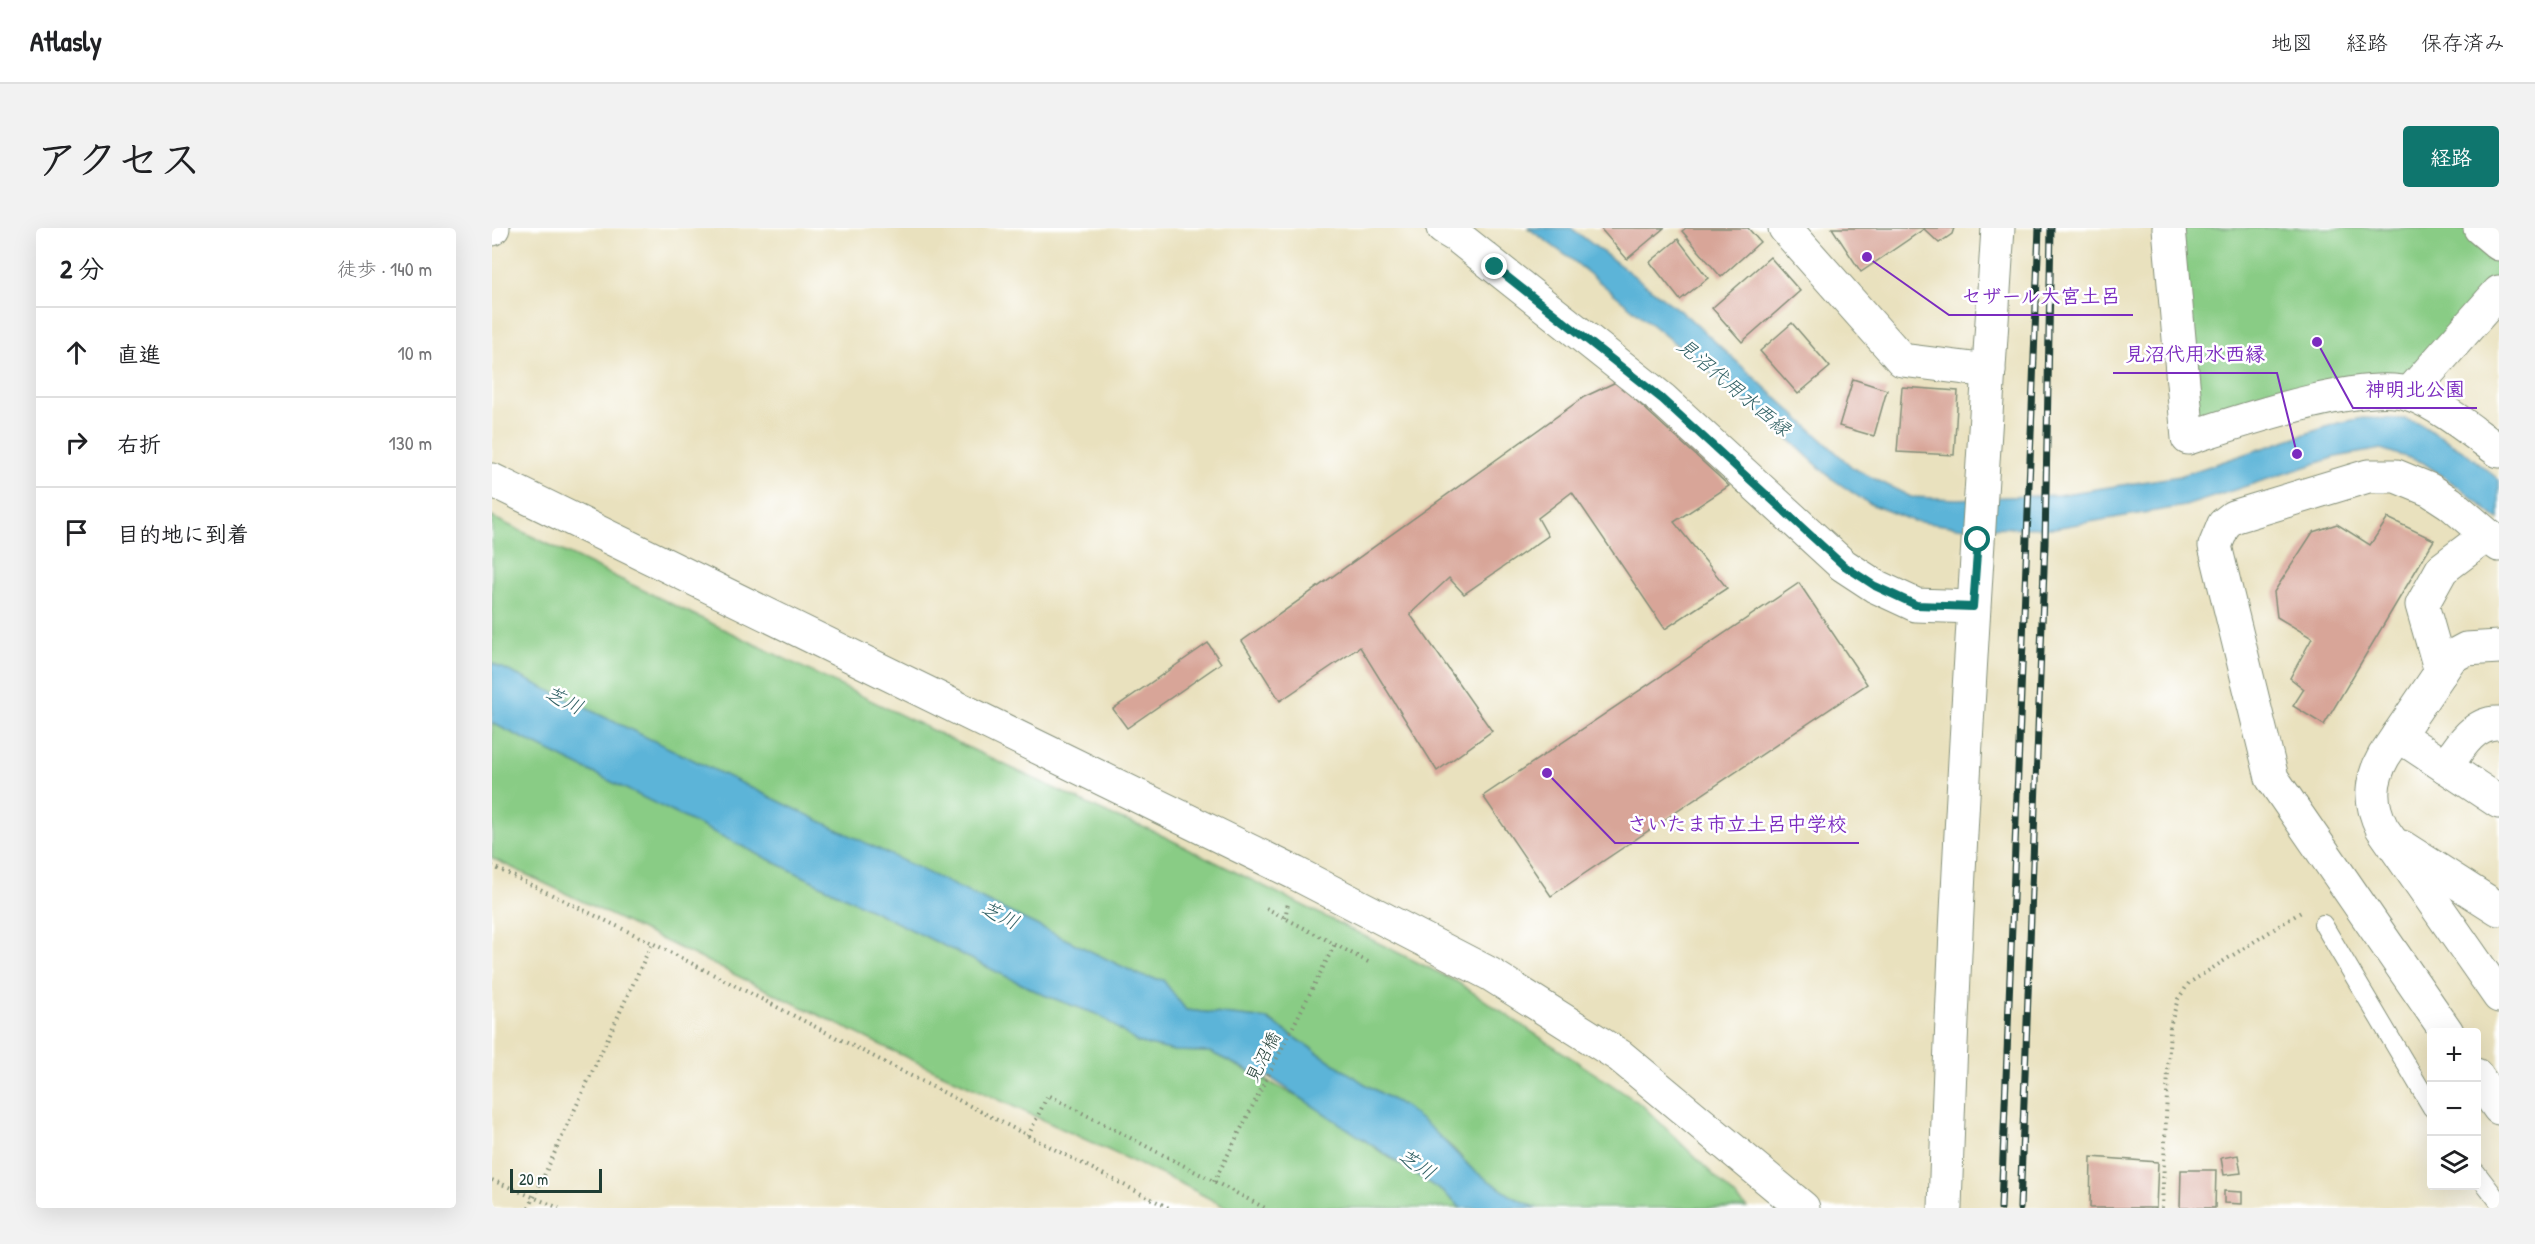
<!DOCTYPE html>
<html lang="ja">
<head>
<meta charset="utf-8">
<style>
	:root { --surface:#fff; --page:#f2f2f2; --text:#202124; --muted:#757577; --line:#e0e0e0; --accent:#0f766e }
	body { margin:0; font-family:"Patrick Hand","Klee One",sans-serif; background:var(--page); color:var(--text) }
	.controls { position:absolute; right:18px; bottom:18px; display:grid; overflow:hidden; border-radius:6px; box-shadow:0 6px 24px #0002 }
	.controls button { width:54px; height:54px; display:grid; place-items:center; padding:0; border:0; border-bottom:2px solid var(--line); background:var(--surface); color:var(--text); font:30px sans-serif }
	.scale { position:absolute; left:18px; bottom:15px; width:92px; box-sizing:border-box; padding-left:6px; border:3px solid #1f3d34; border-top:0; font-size:16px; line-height:21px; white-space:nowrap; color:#1f3d34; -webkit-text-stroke:4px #fff; paint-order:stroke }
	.stop { position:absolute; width:18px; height:18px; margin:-14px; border:4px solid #0f766e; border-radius:50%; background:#fff }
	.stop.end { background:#0f766e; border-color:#fff; box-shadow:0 2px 6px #0008 }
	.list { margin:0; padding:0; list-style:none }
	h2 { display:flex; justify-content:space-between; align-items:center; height:78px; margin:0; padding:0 24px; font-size:26px }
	h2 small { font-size:20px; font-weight:400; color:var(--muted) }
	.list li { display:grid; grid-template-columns:39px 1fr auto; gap:18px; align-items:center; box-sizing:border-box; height:90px; padding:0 24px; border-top:2px solid var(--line) }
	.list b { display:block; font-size:22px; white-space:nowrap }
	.list em { font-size:20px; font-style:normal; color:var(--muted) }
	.icon { flex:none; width:33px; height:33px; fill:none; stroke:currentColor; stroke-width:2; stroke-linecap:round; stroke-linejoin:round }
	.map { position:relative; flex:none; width:2007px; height:980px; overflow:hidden; border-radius:6px }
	header { display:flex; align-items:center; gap:36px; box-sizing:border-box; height:84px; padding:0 30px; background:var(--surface); border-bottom:2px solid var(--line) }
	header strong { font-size:28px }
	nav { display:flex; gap:33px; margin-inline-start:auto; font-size:21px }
	.intro { display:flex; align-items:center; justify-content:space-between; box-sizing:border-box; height:144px; padding:0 36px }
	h1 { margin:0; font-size:42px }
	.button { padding:15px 27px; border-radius:6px; background:var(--accent); color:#fff; font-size:21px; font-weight:700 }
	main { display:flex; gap:36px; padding:0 36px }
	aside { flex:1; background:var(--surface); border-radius:6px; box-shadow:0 6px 24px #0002 }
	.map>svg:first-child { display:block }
</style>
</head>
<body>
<header>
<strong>Atlasly</strong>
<nav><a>地図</a><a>経路</a><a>保存済み</a></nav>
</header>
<div class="intro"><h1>アクセス</h1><a class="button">経路</a></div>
<main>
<aside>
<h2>2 分<small>徒歩 · 140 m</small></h2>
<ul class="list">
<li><svg class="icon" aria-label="ahead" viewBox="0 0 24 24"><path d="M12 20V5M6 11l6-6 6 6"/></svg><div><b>直進</b></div><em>10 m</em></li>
<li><svg class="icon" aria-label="right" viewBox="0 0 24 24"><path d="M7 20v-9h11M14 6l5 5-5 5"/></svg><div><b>右折</b></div><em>130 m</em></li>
<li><svg class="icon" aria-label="arrive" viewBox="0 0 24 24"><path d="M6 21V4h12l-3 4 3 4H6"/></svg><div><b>目的地に到着</b></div></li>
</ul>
</aside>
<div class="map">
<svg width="2007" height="980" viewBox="0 0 2007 980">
	<rect width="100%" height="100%" fill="#fff"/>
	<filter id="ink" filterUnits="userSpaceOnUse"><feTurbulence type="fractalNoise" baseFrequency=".0167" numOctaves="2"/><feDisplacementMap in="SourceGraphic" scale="12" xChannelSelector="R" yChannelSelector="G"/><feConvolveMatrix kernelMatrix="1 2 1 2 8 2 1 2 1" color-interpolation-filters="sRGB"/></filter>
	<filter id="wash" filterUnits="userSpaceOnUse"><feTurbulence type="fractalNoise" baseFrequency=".008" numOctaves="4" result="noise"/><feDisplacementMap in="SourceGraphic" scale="24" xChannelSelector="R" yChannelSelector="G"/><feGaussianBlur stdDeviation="1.35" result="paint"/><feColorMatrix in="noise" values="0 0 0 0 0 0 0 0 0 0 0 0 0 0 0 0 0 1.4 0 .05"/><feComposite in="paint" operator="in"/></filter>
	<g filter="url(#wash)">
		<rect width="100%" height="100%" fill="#e9e1be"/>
		<g fill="#89cc85" stroke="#54845c" stroke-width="1.5">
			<path d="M 1677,0 L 1988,0 L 2007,16 L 2007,64 L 1917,166 L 1696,210 Z"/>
			<path d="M 0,289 L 475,519 L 621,588 L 659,602 L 965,754 L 1150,877 L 1255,980 L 1045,980 L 1021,969 L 981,942 L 961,920 L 913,879 L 873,856 L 776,791 L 694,782 L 671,752 L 652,749 L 0,435 Z"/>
			<path d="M 0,495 L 552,767 L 607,787 L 645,814 L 682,823 L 718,824 L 828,880 L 890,925 L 951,964 L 969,980 L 735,980 L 690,956 L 416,830 L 0,630 Z"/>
		</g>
		<g fill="#5bb4d8" stroke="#3d7886" stroke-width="1.5">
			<path d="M 1036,0 L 1079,0 L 1196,89 L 1361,240 L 1419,269 L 1465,271 L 1566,267 L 1688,248 L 1846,195 L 1871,190 L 1913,191 L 1928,196 L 1972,223 L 2007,252 L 2007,292 L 1971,262 L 1930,234 L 1889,221 L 1844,229 L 1693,278 L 1562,300 L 1466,299 L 1421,293 L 1376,275 L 1339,250 L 1273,189 L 1083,34 Z"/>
			<path d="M 0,435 L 652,749 L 671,752 L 694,782 L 775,791 L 873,856 L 913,879 L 938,899 L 981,942 L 1021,969 L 1045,980 L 969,980 L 951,964 L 776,848 L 774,851 L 718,824 L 682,823 L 645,814 L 607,787 L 552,767 L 0,495 Z"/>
		</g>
		<g id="blocks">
			<g fill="#d8a598">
				<path d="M 1108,0 L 1172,0 L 1135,31 Z"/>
				<path d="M 1194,0 L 1256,0 L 1268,14 L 1229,49 L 1190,3 Z"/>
				<path d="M 1340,0 L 1462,0 L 1460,6 L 1447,15 L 1432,1 L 1369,44 Z"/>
				<path d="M 1186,11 L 1216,50 L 1188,72 L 1158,34 Z"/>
				<path d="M 1278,29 L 1308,63 L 1250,114 L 1220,80 Z"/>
				<path d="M 1300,95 L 1338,139 L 1306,166 L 1268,123 Z"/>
				<path d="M 1361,151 L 1395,162 L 1382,208 L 1347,198 Z"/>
				<path d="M 1124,154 L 1237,258 L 1182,294 L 1235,360 L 1173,401 L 1080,264 L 1046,290 L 1056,308 L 972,366 L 957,350 L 918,386 L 1000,503 L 945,543 L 868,419 L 788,473 L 750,413 L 1092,169 Z"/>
				<path d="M 1410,159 L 1466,163 L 1462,227 L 1405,224 Z"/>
				<path d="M 1896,290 L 1942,312 L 1832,497 L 1801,478 L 1812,461 L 1798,450 L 1820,410 L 1785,389 L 1782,364 L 1821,304 L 1845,296 L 1878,317 Z"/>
				<path d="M 1307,355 L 1375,456 L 1059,668 L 991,568 Z"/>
				<path d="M 716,415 L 729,435 L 635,500 L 621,481 Z"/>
				<path d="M 1746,927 L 1749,945 L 1732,947 L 1729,930 Z"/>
				<path d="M 1599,929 L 1666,934 L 1664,980 L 1598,980 Z"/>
				<path d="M 1689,942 L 1724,942 L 1723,980 L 1688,980 Z"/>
				<path d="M 1732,963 L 1750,964 L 1750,976 L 1732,975 Z"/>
			</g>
		</g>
	</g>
	<g filter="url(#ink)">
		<use href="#blocks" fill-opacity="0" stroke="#848f79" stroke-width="1.5"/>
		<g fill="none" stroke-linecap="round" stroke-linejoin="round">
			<g stroke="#848f79" stroke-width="20">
				<g id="service">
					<path d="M 1831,696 L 1940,880"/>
					<path d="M 1984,944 L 2007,974"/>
				</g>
			</g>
			<g stroke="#848f79" stroke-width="35">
				<g id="minor">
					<path d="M 951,0 L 966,9 L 1170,171 L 1351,337 L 1383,358 L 1424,377 L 1481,379"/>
					<path d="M 1293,0 L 1410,132 L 1497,143"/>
					<path d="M 1677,0 L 1696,210 C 1743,195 1873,150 1918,166 C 1950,178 1979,203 2007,223"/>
					<path d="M 1988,0 L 2007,16"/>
					<path d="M 0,1 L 1,0"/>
					<path d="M 1917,166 L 2007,64"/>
					<path d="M 0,252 L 803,645 L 998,746 L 1128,828 L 1311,980"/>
					<path d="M 2007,419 L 1974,421 L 1959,429 L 1892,528 C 1878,553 1877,574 1890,600 L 2007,768"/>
					<path d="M 1949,444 L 1930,377 L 1950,341 L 1995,307"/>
					<path d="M 1906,507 L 2007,574"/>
					<path d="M 1954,539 C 1966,521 1982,493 2007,495"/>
					<path d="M 1910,619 L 2007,681"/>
					<path d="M 1955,804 L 1780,550 L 1723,318 L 1732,296 L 1741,289 L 1876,248 L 1904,248 L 1938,262 L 1958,275 L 2007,317"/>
					<path d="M 1984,847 L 2007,880"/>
				</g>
			</g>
			<g stroke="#848f79" stroke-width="35">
				<path id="tertiary" d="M 1453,980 C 1463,653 1485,327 1506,0"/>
			</g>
			<g stroke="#848f79" stroke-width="4" stroke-dasharray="1.5 4.5" stroke-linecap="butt">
				<path d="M 0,638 L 160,715 L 677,980"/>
				<path d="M 774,680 L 878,735"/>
				<path d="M 793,690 L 796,675"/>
				<path d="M 536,908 L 556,867 L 773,980"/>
				<path d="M 0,952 L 67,980"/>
				<path d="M 722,954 L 843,716"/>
				<path d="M 37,980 L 160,715"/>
				<path d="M 1670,980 L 1678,798 L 1686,771 L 1697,755 L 1809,684"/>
			</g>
			<use href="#service" stroke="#fff" stroke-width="18"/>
			<use href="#minor" stroke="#fff" stroke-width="33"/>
			<use href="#tertiary" stroke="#fff" stroke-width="33"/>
			<g stroke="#1f3d34" stroke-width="7">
				<g id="rail">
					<path d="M 1509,980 L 1547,0"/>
					<path d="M 1528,980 L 1553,315 L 1559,0"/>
				</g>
			</g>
			<use href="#rail" stroke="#fff" stroke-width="4.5" stroke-dasharray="14" stroke-linecap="butt"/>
		</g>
	</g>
	<g fill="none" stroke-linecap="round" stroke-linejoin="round" filter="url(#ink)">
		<path stroke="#0f766e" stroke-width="8" d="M 1003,39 L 1170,171 L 1351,337 L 1383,358 L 1424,377 L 1481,379 L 1486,312"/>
	</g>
	<g text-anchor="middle" stroke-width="5" stroke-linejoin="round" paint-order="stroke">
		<g font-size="18" fill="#1f3d34" stroke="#fff">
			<text transform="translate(771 829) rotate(-63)" y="6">見沼橋</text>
		</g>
		<g font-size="20" font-style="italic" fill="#316165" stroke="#fff">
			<text transform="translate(1242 159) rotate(40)" y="7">見沼代用水西縁</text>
			<text transform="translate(72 472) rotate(26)" y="7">芝川</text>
			<text transform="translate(508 687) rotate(26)" y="7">芝川</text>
			<text transform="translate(925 936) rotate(33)" y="7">芝川</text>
		</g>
	</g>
	<path fill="none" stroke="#7b2cbf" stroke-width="2" d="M1375 29L1457 87H1641M1805 226L1785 145H1621M1825 114L1861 180H1985M1055 545L1123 615H1367"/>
	<g fill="#7b2cbf" stroke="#fff" stroke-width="2">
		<circle cx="1375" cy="29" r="6"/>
		<circle cx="1805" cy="226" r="6"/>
		<circle cx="1825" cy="114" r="6"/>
		<circle cx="1055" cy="545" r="6"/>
	</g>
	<g font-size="20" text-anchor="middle" font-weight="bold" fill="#7b2cbf" stroke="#fff" stroke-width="5" stroke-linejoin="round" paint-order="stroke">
		<text x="1549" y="75">セザール大宮土呂</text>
		<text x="1703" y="133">見沼代用水西縁</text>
		<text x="1923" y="168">神明北公園</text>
		<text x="1245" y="603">さいたま市立土呂中学校</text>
	</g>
</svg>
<div class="controls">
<button>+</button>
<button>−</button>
<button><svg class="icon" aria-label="layers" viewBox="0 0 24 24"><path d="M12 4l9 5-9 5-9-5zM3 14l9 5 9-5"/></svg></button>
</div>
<div class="scale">20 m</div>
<div class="stop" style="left:1486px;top:312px"></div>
<div class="stop end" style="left:1003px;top:39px"></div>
</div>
</main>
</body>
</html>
